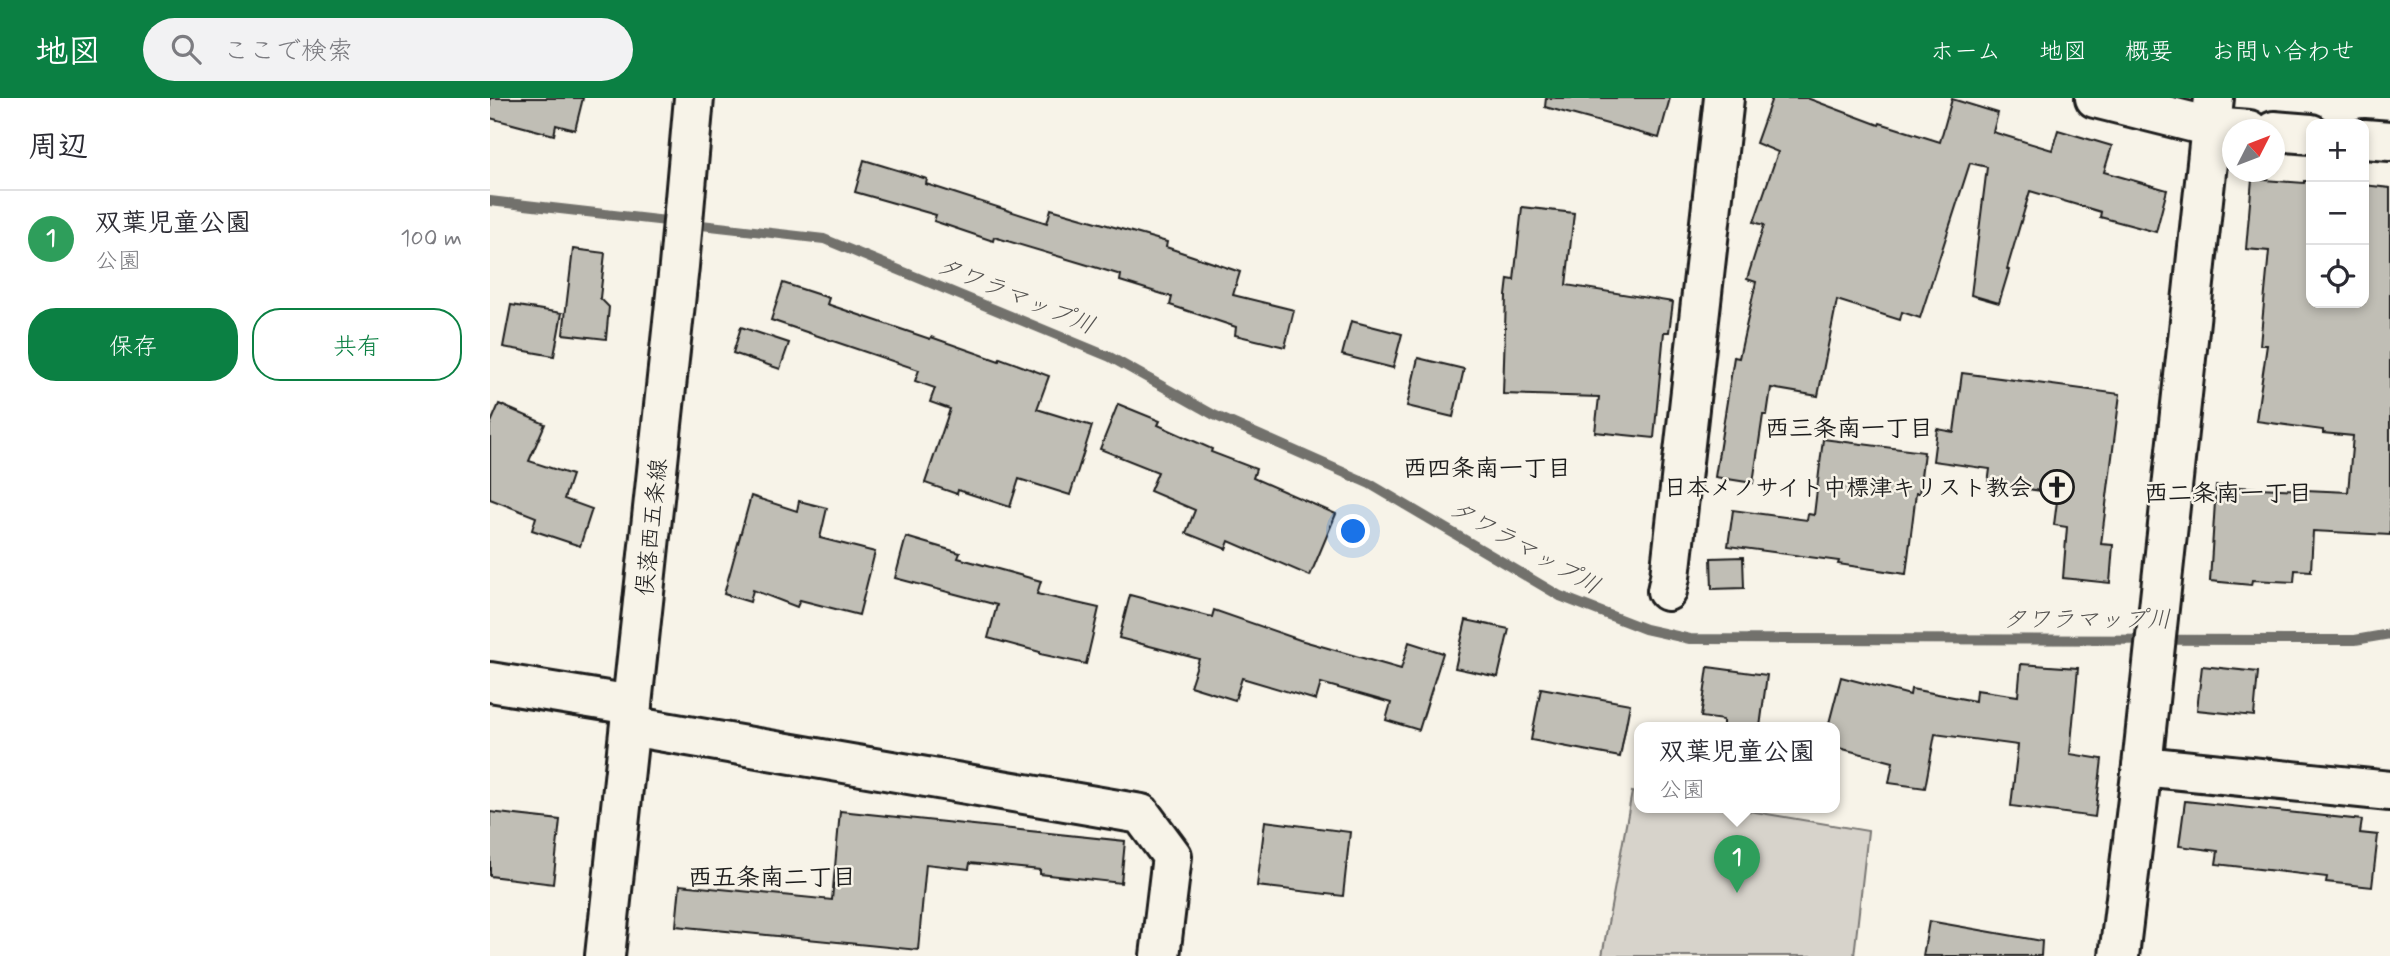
<!DOCTYPE html>
<html lang="ja">
<head>
<meta charset="utf-8">
<style>
	:root { --surface:#fff; --page:#f2f2f3; --text:#2b2b33; --muted:#7c7c81; --line:#e1e1e2; --accent:#0b8043 }
	body { margin:0; font-family:Mynerve,"Klee One",sans-serif; background:var(--page); color:var(--text) }
	.controls { position:absolute; right:21px; top:21px; display:grid; overflow:hidden; border-radius:14px; box-shadow:0 4px 10px #0003 }
	.controls button { width:63px; height:63px; display:grid; place-items:center; padding:0; border:0; border-bottom:2px solid var(--line); background:var(--surface); color:var(--text); font:35px sans-serif }
	.compass { position:absolute; left:1732px; top:21px; width:63px; height:63px; border-radius:50%; background:var(--surface); box-shadow:0 4px 10px #0003; rotate:48deg }
	.you { position:absolute; left:864px; top:434px; width:24px; height:24px; margin:-18px; border:5px solid #fff; border-radius:50%; background:#1a73e8; box-shadow:0 0 0 10px #1a73e833 }
	.badge { display:grid; place-items:center; width:46px; height:46px; border-radius:50%; background:var(--accent); color:#fff; font-size:23px; font-weight:700 }
	.pin { position:absolute; translate:-50% -58px; filter:drop-shadow(0 2px 4px #0008) }
	.pin::after { content:''; position:absolute; top:37px; width:24px; height:21px; background:inherit; clip-path:polygon(0 0,100% 0,50% 100%) }
	.popup { position:absolute; left:1144px; top:624px; width:206px; height:91px; box-sizing:border-box; display:grid; place-content:center; border-radius:14px; background:var(--surface); filter:drop-shadow(0 2px 5px #0005); font-size:23px; white-space:nowrap; color:var(--muted) }
	.popup b { font-size:26px; color:var(--text) }
	.popup::after { content:''; position:absolute; left:50%; top:100%; margin-left:-14px; border:14px solid transparent; border-top-color:var(--surface) }
	.list { margin:0; padding:0; list-style:none }
	h2 { display:flex; justify-content:space-between; align-items:center; height:91px; margin:0; padding:0 28px; font-size:30px }
	h2 small { font-size:23px; font-weight:400; color:var(--muted) }
	.list li { display:grid; grid-template-columns:46px 1fr auto; gap:21px; align-items:center; box-sizing:border-box; height:98px; padding:0 28px; border-top:2px solid var(--line) }
	.list b { display:block; font-size:26px; white-space:nowrap }
	.list p { margin:0; font-size:23px; white-space:nowrap; color:var(--muted) }
	.list em { font-size:23px; font-style:normal; color:var(--muted) }
	.actions { display:flex; gap:14px; padding:21px 28px }
	.actions a { flex:1; padding:16px 0; border:2px solid var(--accent); border-radius:28px; text-align:center; font-size:24px; color:var(--accent) }
	.actions .main { background:var(--accent); color:#fff }
	.icon { flex:none; width:38px; height:38px; fill:none; stroke:currentColor; stroke-width:2; stroke-linecap:round; stroke-linejoin:round }
	.map { position:relative; flex:none; width:1900px; height:858px; overflow:hidden }
	header { display:flex; align-items:center; gap:42px; box-sizing:border-box; height:98px; padding:0 35px; background:var(--accent); color:#fff }
	header strong { font-size:33px }
	nav { display:flex; gap:38px; margin-inline-start:auto; font-size:24px }
	.search { width:490px; height:63px; background:var(--page); display:flex; align-items:center; gap:18px; box-sizing:border-box; padding:0 24px; border-radius:38px; color:var(--muted); font-size:26px }
	main { display:flex }
	aside { flex:1; background:var(--surface) }
	.map>svg:first-child { display:block }
</style>
</head>
<body>
<header>
<strong>地図</strong>
<div class="search"><svg class="icon" aria-label="search" viewBox="0 0 24 24"><circle cx="10" cy="10" r="6"/><path d="M15 15l6 6"/></svg>ここで検索</div>
<nav><a>ホーム</a><a>地図</a><a>概要</a><a>お問い合わせ</a></nav>
</header>
<main>
<aside>
<h2>周辺<small></small></h2>
<ul class="list">
<li><span class="badge" style="background:#2e9e5b">1</span><div><b>双葉児童公園</b><p>公園</p></div><em>100 m</em></li>
</ul>
<div class="actions"><a class="main">保存</a><a>共有</a></div>
</aside>
<div class="map">
<svg width="1900" height="858" viewBox="0 0 1900 858">
	<rect width="100%" height="100%" fill="#f7f3e8"/>
	<filter id="ink" filterUnits="userSpaceOnUse"><feTurbulence type="fractalNoise" baseFrequency=".0143" numOctaves="2"/><feDisplacementMap in="SourceGraphic" scale="14" xChannelSelector="R" yChannelSelector="G"/><feConvolveMatrix kernelMatrix="1 2 1 2 8 2 1 2 1" color-interpolation-filters="sRGB"/></filter>
	<g filter="url(#ink)">
		<path fill="#d7d3cb" stroke="#7a7874" stroke-width="2" d="M 1142,694 L 1149,695 L 1149,709 L 1235,709 L 1378,733 L 1364,858 L 1112,858 Z"/>
		<g fill="none" stroke-linecap="round" stroke-linejoin="round">
			<path stroke="#72716c" stroke-width="10" d="M 0,103 L 334,141 L 620,259 L 724,317 L 880,386 L 1070,498 L 1155,531 L 1200,541 L 1865,542 L 1900,536"/>
		</g>
		<g fill="#c0beb5" stroke="#1c1c1c" stroke-width="2">
			<path d="M 0,0 L 93,0 L 85,32 L 66,27 L 64,37 L 0,20 Z"/>
			<path d="M 1056,0 L 1180,0 L 1169,40 L 1055,9 Z"/>
			<path d="M 1282,0 L 1317,0 L 1389,27 L 1390,25 L 1450,44 L 1462,1 L 1508,15 L 1503,34 L 1562,52 L 1568,32 L 1622,48 L 1614,74 L 1677,92 L 1666,134 L 1610,119 L 1611,114 L 1540,93 L 1517,171 L 1519,172 L 1509,205 L 1481,197 L 1497,69 L 1480,65 L 1430,220 L 1412,214 L 1410,222 L 1347,202 L 1328,298 L 1281,290 L 1277,317 L 1273,317 L 1263,385 L 1225,379 L 1244,259 L 1249,260 L 1266,184 L 1257,181 L 1274,127 L 1264,124 L 1288,54 L 1266,45 Z"/>
			<path d="M 374,62 L 437,81 L 436,86 L 557,125 L 561,111 L 677,144 L 676,149 L 750,174 L 743,197 L 804,212 L 795,249 L 745,237 L 746,229 L 680,207 L 682,199 L 630,183 L 631,177 L 504,139 L 503,143 L 444,123 L 446,117 L 365,94 Z"/>
			<path d="M 1762,81 L 1814,85 L 1814,83 L 1821,83 L 1821,205 L 1874,205 L 1874,87 L 1900,90 L 1900,437 L 1823,433 L 1821,473 L 1805,472 L 1804,484 L 1762,482 L 1761,487 L 1720,483 L 1726,388 L 1858,394 L 1863,338 L 1833,335 L 1833,332 L 1766,323 L 1777,247 L 1770,247 L 1779,153 L 1756,151 Z"/>
			<path d="M 1032,109 L 1084,115 L 1076,187 L 1183,204 L 1179,234 L 1174,234 L 1164,340 L 1105,334 L 1109,299 L 1013,296 L 1016,198 L 1018,181 L 1024,182 Z"/>
			<path d="M 83,151 L 115,155 L 110,200 L 119,209 L 116,241 L 73,236 Z"/>
			<path d="M 293,185 L 339,200 L 337,206 L 440,241 L 441,239 L 509,263 L 510,260 L 559,278 L 547,311 L 602,328 L 580,397 L 529,381 L 520,409 L 468,392 L 467,396 L 435,385 L 460,311 L 440,304 L 445,290 L 425,283 L 429,272 L 281,222 Z"/>
			<path d="M 21,207 L 72,215 L 64,258 L 13,249 Z"/>
			<path d="M 861,223 L 912,236 L 903,270 L 852,257 Z"/>
			<path d="M 251,229 L 299,245 L 290,271 L 243,255 Z"/>
			<path d="M 928,260 L 974,271 L 963,319 L 917,308 Z"/>
			<path d="M 1472,275 L 1630,296 L 1611,446 L 1623,447 L 1620,485 L 1573,480 L 1577,429 L 1564,427 L 1568,395 L 1498,386 L 1500,371 L 1443,363 L 1447,331 L 1464,334 Z"/>
			<path d="M 9,306 L 55,326 L 39,363 L 82,377 L 74,401 L 102,411 L 90,448 L 42,432 L 46,419 L 0,401 L 0,327 Z"/>
			<path d="M 628,306 L 670,323 L 668,327 L 722,351 L 721,354 L 766,371 L 763,380 L 846,416 L 820,478 L 739,443 L 736,451 L 696,435 L 705,412 L 660,393 L 668,374 L 610,351 Z"/>
			<path d="M 1333,341 L 1434,354 L 1429,395 L 1426,395 L 1416,476 L 1348,466 L 1349,463 L 1238,448 L 1243,412 L 1317,422 L 1318,416 L 1324,417 Z"/>
			<path d="M 261,398 L 307,413 L 309,403 L 337,410 L 330,440 L 385,454 L 369,517 L 310,502 L 307,509 L 263,492 L 260,504 L 234,496 Z"/>
			<path d="M 416,439 L 470,455 L 468,460 L 551,483 L 547,496 L 609,510 L 596,566 L 550,556 L 550,554 L 498,540 L 507,507 L 405,480 Z"/>
			<path d="M 1253,459 L 1254,490 L 1222,491 L 1221,460 Z"/>
			<path d="M 640,497 L 722,519 L 724,512 L 810,542 L 911,571 L 919,544 L 953,555 L 929,632 L 896,622 L 901,605 L 831,585 L 826,602 L 752,580 L 745,602 L 700,588 L 709,561 L 629,540 Z"/>
			<path d="M 976,522 L 1019,531 L 1008,579 L 965,570 Z"/>
			<path d="M 1531,566 L 1588,570 L 1580,656 L 1612,661 L 1605,719 L 1521,708 L 1528,647 L 1445,636 L 1435,690 L 1399,685 L 1403,664 L 1345,649 L 1345,629 L 1338,629 L 1351,579 L 1420,597 L 1421,591 L 1485,603 L 1486,592 L 1528,598 Z"/>
			<path d="M 1712,568 L 1768,574 L 1764,618 L 1707,612 Z"/>
			<path d="M 1218,569 L 1277,577 L 1270,629 L 1233,629 L 1233,622 L 1211,619 Z"/>
			<path d="M 1051,590 L 1140,606 L 1130,659 L 1041,642 Z"/>
			<path d="M 1695,703 L 1872,722 L 1870,735 L 1888,737 L 1882,789 L 1836,784 L 1837,779 L 1726,766 L 1728,753 L 1689,748 Z"/>
			<path d="M 350,713 L 635,743 L 631,785 L 550,776 L 550,772 L 480,765 L 479,771 L 436,766 L 428,852 L 186,828 L 190,787 L 342,802 Z"/>
			<path d="M 0,714 L 70,722 L 63,786 L 0,778 Z"/>
			<path d="M 775,723 L 860,734 L 853,798 L 767,788 Z"/>
			<path d="M 1439,823 L 1552,843 L 1551,858 L 1433,858 Z"/>
		</g>
		<g fill="none" stroke-linecap="round" stroke-linejoin="round">
			<g stroke="#1c1c1c" stroke-width="44">
				<g id="minor">
					<path d="M 1177,493 L 1180,479 L 1234,0"/>
					<path d="M 0,584 L 142,607"/>
					<path d="M 140,628 L 651,716 L 682,758 L 670,858"/>
					<path d="M 1652,668 L 1900,693"/>
					<path d="M 1629,858 L 1652,668 L 1724,0"/>
				</g>
			</g>
			<g stroke="#1c1c1c" stroke-width="44">
				<path id="secondary" d="M 115,858 L 189,168 L 204,0"/>
			</g>
			<g stroke="#1c1c1c" stroke-width="44">
				<g id="primary">
					<path d="M 1605,0 L 1721,29 L 1759,32"/>
					<path d="M 1784,33 L 1821,36"/>
					<path d="M 1874,41 L 1900,43"/>
				</g>
			</g>
			<use href="#minor" stroke="#f7f3e8" stroke-width="38"/>
			<use href="#secondary" stroke="#f7f3e8" stroke-width="38"/>
			<use href="#primary" stroke="#f7f3e8" stroke-width="38"/>
		</g>
	</g>
	<defs>
		<g id="church-ring" transform="scale(1.75)"><circle r="9.5" fill="#f7f3e8" stroke="#1c1c1c" stroke-width="1.5"/><path d="M-1.2-6h2.4v3.5h3.3v2.4h-3.3V6h-2.4V-.1h-3.3v-2.4h3.3Z" fill="#1c1c1c"/></g>
	</defs>
	<g fill-rule="evenodd">
		<use href="#church-ring" x="1567" y="389"/>
	</g>
	<g text-anchor="middle" stroke-width="5" stroke-linejoin="round" paint-order="stroke">
		<g font-size="23" font-weight="bold" fill="#1c1c1c" stroke="#f7f3e8" text-anchor="end">
			<text x="1542" y="397">日本メノサイト中標津キリスト教会</text>
		</g>
		<g font-size="23" fill="#1c1c1c" stroke="#f7f3e8">
			<text transform="translate(161 429) rotate(-84)" y="8">俣落西五条線</text>
		</g>
		<g font-size="24" font-style="italic" fill="#565452" stroke="#f7f3e8">
			<text transform="translate(526 197) rotate(22)" y="8">タワラマップ川</text>
			<text transform="translate(1035 449) rotate(29)" y="8">タワラマップ川</text>
			<text x="1597" y="529">タワラマップ川</text>
		</g>
		<g font-size="24" font-weight="bold" fill="#1c1c1c" stroke="#f7f3e8">
			<text x="1359" y="338">西三条南一丁目</text>
			<text x="997" y="378">西四条南一丁目</text>
			<text x="1738" y="403">西二条南一丁目</text>
			<text x="282" y="787">西五条南二丁目</text>
		</g>
	</g>
</svg>
<div class="controls">
<button>+</button>
<button>−</button>
<button><svg class="icon" aria-label="locate" viewBox="0 0 24 24"><circle cx="12" cy="12" r="6"/><path d="M12 2v4M12 18v4M2 12h4M18 12h4"/></svg></button>
</div>
<svg class="compass" viewBox="-18 -18 36 36"><path d="M0-13l5 13h-10z" fill="#e53935"/><path d="M0 13l5-13h-10z" fill="#7c7c81"/></svg>
<div class="you"></div>
<div class="pin badge" style="left:1247px;top:795px;background:#2e9e5b">1</div>
<div class="popup"><b>双葉児童公園</b>公園</div>
</div>
</main>
</body>
</html>
